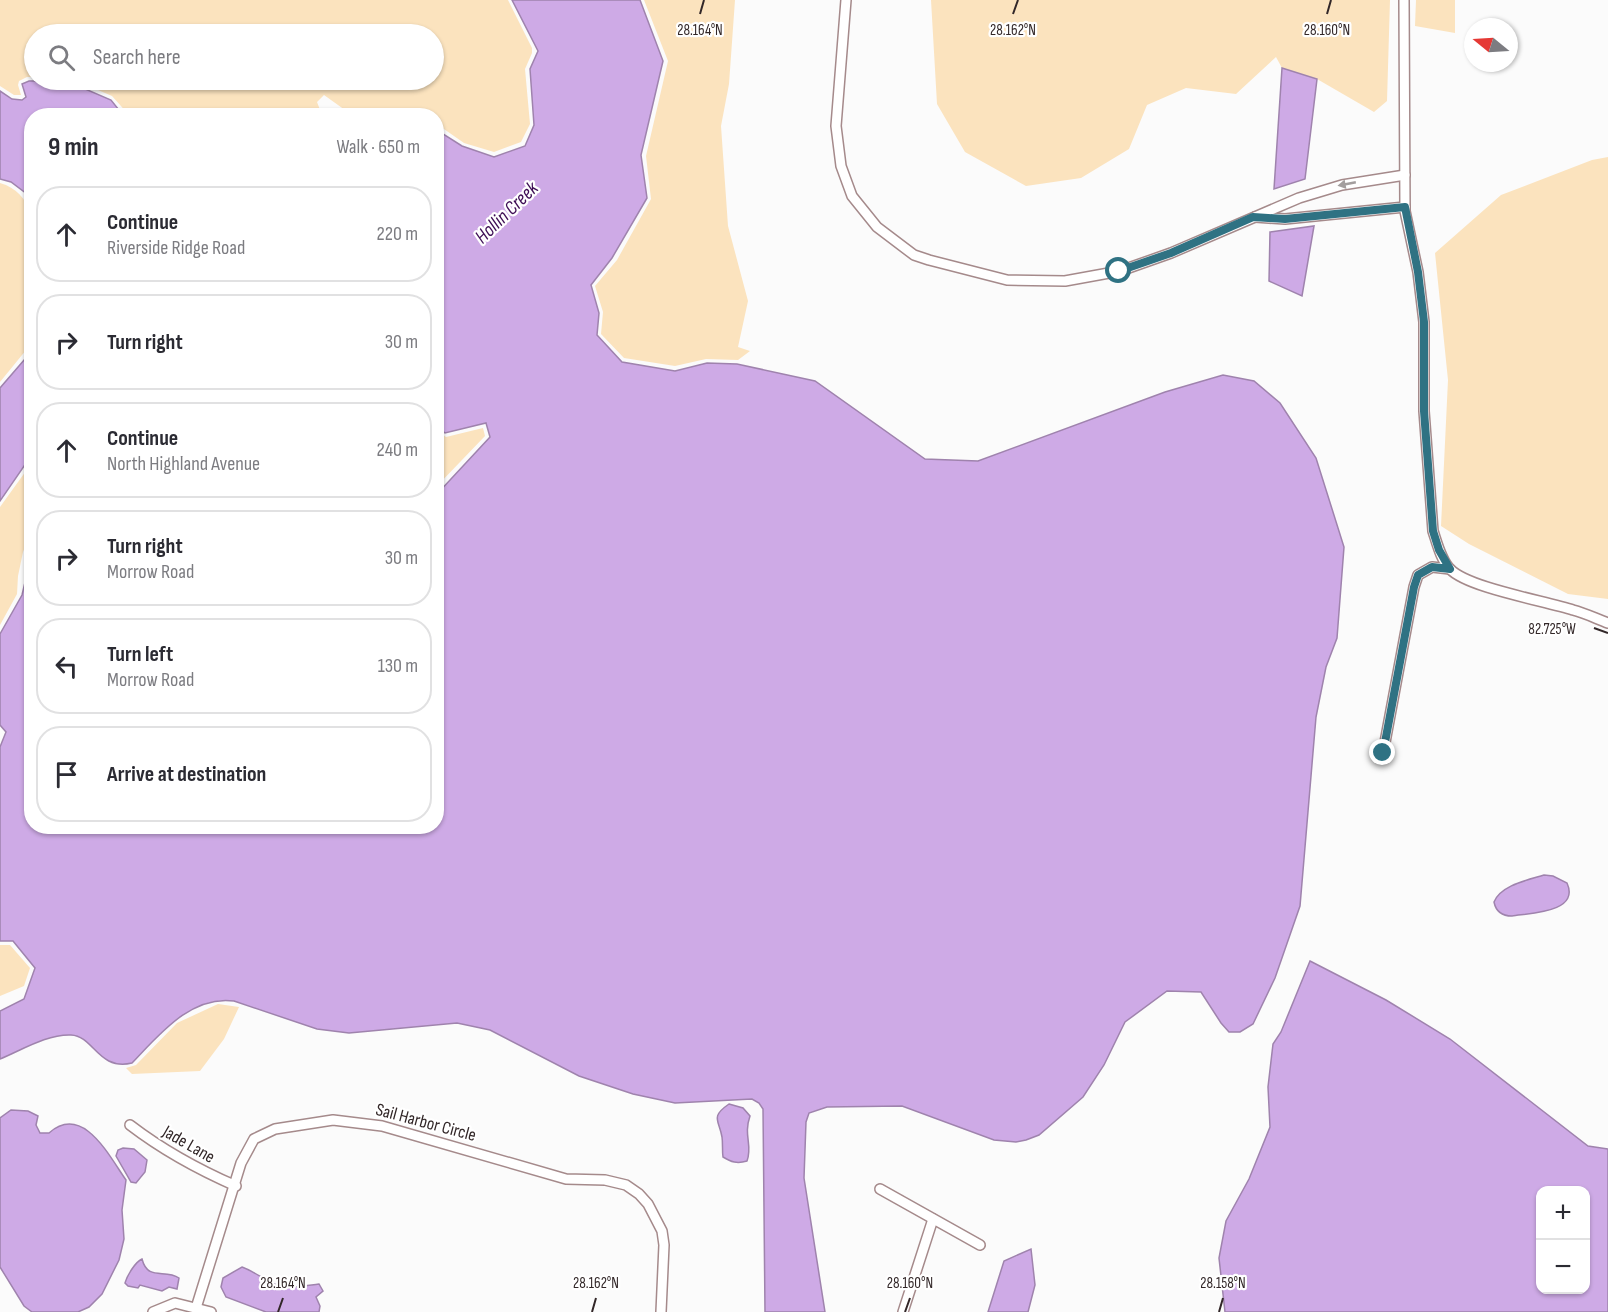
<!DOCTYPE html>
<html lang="en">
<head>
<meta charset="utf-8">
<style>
	:root { --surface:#fff; --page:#f2f2f3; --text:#2b2b33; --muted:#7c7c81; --line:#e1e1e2 }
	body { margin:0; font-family:"Sofia Sans Condensed",sans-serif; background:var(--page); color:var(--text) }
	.controls { position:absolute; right:18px; bottom:18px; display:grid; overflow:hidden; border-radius:12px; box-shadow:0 2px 4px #0004 }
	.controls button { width:54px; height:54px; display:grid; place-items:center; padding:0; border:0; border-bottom:2px solid var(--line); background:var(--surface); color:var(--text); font:30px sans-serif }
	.compass { position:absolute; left:1464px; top:18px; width:54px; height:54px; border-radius:50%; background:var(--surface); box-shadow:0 2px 4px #0004; rotate:288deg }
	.stop { position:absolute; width:18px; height:18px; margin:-14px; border:4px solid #2f7283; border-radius:50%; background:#fff }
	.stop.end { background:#2f7283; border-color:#fff; box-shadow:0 2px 6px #0008 }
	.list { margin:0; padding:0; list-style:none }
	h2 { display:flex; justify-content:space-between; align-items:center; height:78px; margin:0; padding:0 24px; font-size:26px }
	h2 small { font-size:20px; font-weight:400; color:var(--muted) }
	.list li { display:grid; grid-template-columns:39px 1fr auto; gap:18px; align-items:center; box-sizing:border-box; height:96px; margin:0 12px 12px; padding:0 12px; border:2px solid var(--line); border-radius:24px }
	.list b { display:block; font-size:22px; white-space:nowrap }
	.list p { margin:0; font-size:20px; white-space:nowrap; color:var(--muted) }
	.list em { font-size:20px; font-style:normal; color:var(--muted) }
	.icon { flex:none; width:33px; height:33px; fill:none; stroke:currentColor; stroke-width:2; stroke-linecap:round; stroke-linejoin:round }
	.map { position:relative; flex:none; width:1608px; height:1312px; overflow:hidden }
	.search { position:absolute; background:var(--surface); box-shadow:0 2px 4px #0004; left:24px; top:24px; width:420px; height:66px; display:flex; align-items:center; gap:15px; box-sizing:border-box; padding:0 21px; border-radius:33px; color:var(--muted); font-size:22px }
	.panel { position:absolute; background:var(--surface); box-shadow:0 2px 4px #0004; left:24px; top:108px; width:420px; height:726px; border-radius:24px }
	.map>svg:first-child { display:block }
</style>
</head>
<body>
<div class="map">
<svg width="1608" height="1312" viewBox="0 0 1608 1312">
	<rect width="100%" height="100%" fill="#fbfbfb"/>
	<g fill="#fbe3be">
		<path d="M 0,0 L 508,0 L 532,48 L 532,53 L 525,69 L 530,124 L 521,142 L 494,152 L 464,143 L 441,127 L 437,126 L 436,116 L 352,115 L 324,95 L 317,102 L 322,115 L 129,115 L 112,96 L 77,81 L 68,80 L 434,80 L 434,34 L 34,34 L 34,77 L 27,77 L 19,81 L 18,85 L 21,95 L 14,95 L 0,86 Z"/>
		<path d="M 644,0 L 735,0 L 729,84 L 721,126 L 728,226 L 748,301 L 738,347 L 750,351 L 738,360 L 706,359 L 675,366 L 624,358 L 601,334 L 603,312 L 595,286 L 617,260 L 651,199 L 646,156 L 668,61 Z"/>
		<path d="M 931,0 L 1390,0 L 1387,101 L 1374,112 L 1317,79 L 1282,68 L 1276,57 L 1236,94 L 1186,88 L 1147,105 L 1129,149 L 1081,178 L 1026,186 L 965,152 L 937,104 Z"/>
		<path d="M 1416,0 L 1455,0 L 1455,33 L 1415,26 Z"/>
		<path d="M 1608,157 L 1608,599 L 1568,594 L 1469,544 L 1441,526 L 1448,380 L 1435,253 L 1501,195 L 1592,160 Z"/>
		<path d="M 0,183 C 17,188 24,198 32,213 L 31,344 L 0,382 Z"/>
		<path d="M 483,428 L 485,436 L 437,486 L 437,431 L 446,437 Z"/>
		<path d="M 31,464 L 31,532 L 23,552 L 18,576 L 17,594 L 0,625 L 0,507 Z"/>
		<path d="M 0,945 L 10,945 L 30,968 L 24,986 L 0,996 Z"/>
		<path d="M 218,1004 L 239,1007 L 224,1039 L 200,1071 L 132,1074 L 126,1068 L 136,1065 L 177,1023 Z"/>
	</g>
	<g fill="#ceaae6" stroke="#9f83ad" stroke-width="1.5" fill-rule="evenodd">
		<path d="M 512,0 L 640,0 L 663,61 L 641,155 L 647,198 L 612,258 L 591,285 L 599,313 L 597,335 L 622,362 L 675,371 L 707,363 L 737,364 L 815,381 L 925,459 L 978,461 L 1165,392 L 1223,375 L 1254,381 L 1280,403 L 1316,458 L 1344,547 L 1337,638 L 1326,667 L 1316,717 L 1300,906 L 1275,978 L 1253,1024 L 1240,1032 L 1229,1032 L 1221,1023 L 1201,992 L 1167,991 L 1125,1022 L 1104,1065 L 1083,1097 L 1039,1135 L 1026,1140 L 1016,1142 L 994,1140 L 902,1106 L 827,1107 L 809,1113 L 806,1122 L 804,1178 L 825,1312 L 765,1312 L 763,1109 L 759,1103 L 752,1099 L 675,1103 L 633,1094 L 579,1076 L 490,1030 L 457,1023 L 349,1033 L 317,1029 L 234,1001 C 191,995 159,1035 132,1063 C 98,1071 94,1036 71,1035 C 47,1034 22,1050 0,1059 L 0,1011 L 24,999 L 35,968 L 13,941 L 0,941 L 0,747 L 6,732 L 0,725 L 0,634 L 22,595 L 31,557 L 32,826 L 436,826 L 437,494 L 490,437 L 486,423 L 445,433 L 437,426 L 437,130 L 462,146 L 494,157 L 525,146 L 534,125 L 530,69 L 538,51 Z"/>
		<path d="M 1282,68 L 1317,79 L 1305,179 L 1274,189 Z"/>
		<path d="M 29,81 L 50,81 L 76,85 L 111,100 L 123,115 L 32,116 L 31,197 L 11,182 L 0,179 L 0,91 L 12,99 L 22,100 L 26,97 L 22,84 Z"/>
		<path d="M 1314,226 L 1302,296 L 1269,281 L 1270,232 Z"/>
		<path d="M 31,352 L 31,456 L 0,501 L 0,388 Z"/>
		<path d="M 1544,875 L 1553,876 L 1567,883 C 1580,912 1532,913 1512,916 C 1502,916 1496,912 1494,902 C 1501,885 1528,880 1544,875 Z"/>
		<path d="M 1310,961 L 1386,1000 L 1450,1039 L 1588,1146 L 1608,1149 L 1608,1312 L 1225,1312 L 1219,1258 L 1226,1221 L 1249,1179 L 1270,1127 L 1268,1087 L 1273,1044 L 1281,1032 ZM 1540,1190 L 1586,1190 L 1586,1290 L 1540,1290 Z"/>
		<path d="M 729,1104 L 743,1108 L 750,1116 C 743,1136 753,1145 747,1161 C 737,1164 731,1162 723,1157 C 722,1150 723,1144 722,1137 C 719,1120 710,1117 729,1104 Z"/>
		<path d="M 11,1110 L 28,1111 L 38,1116 L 36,1125 L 40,1133 L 49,1133 C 83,1103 109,1156 126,1180 L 122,1210 L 124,1239 L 119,1260 L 102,1294 L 89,1307 L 78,1312 L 32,1312 L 24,1306 L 0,1267 L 0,1118 Z"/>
		<path d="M 123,1148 L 134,1149 L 147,1160 L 145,1172 L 136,1183 L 131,1182 L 116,1156 L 118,1150 Z"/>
		<path d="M 1031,1249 L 1035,1285 L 1028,1312 L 988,1312 L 1004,1261 Z"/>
		<path d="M 142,1259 C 148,1282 165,1268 179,1278 L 177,1289 L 169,1287 L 162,1291 L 140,1285 L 138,1288 L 128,1286 L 125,1283 C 127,1276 135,1262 142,1259 Z"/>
		<path d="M 242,1267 C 253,1271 262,1278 272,1283 C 287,1290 303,1286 319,1284 L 323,1291 L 316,1297 L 320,1306 L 319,1312 L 266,1312 L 226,1297 L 221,1287 L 223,1278 Z"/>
	</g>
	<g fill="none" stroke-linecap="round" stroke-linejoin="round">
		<g stroke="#a58a8b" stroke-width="12">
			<g id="minor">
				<path d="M 846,0 L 836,126 L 841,166 L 852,196 L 877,227 L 914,255 L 929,260 L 1007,280 L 1065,281 L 1120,271 L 1171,253 L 1299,198 L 1342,185 L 1405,175"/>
				<path d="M 1404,0 L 1405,211 L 1418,272 L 1424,322 L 1424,411 L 1433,531 C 1437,543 1441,560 1450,569 C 1468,588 1546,601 1573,610 C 1585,613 1597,619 1608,623"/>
				<path d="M 1255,217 L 1285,219 L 1405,207"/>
				<path d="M 1383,753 L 1414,587 L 1418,575 L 1432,567 L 1450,569"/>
				<path d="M 130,1125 C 164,1151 197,1169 236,1186"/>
				<path d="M 880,1189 L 980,1245"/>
				<path d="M 196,1308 L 241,1163 L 254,1139 L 275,1129 L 333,1120 L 382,1126 L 566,1179 L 605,1180 L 626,1185 L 639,1194 L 648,1204 L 662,1231 L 664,1245 L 661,1312"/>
				<path d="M 153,1312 L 175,1303 L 211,1312"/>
				<path d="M 903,1312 L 933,1219"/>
			</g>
		</g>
		<use href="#minor" stroke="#fff" stroke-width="9"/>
	</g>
	<defs><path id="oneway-solid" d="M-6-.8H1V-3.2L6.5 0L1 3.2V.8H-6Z" transform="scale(1.5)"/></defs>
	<use fill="#a39e9e" href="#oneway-solid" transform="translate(1347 184) rotate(169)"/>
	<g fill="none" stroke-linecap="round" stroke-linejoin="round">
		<path stroke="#2f7283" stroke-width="8" d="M 1119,271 L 1171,253 L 1253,217 L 1285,219 L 1405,207 L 1418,272 L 1424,322 L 1424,411 L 1433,531 L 1439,550 L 1450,569 L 1432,567 L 1418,575 L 1414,587 L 1383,753"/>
	</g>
	<path fill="none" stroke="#322728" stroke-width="2" d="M 700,14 L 704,0M 1013,14 L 1018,0M 1327,14 L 1331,0M 1594,628 L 1608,633M 278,1312 L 283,1298M 592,1312 L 596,1298M 905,1312 L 910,1298M 1219,1312 L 1223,1298"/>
	<g text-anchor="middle" stroke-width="4.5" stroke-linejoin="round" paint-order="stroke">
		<g font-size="18" fill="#322728" stroke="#fff">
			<text transform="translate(426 1122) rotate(15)" y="6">Sail Harbor Circle</text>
			<text transform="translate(189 1144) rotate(30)" y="6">Jade Lane</text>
		</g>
		<g font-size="20" font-style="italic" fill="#3e0e55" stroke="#fff">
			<text transform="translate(506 212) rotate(-44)" y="7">Hollin Creek</text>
		</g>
	</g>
	<g font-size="15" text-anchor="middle" fill="#322728" stroke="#fff" stroke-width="4.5" stroke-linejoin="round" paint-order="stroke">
		<text x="700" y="35">28.164°N</text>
		<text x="1013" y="35">28.162°N</text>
		<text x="1327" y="35">28.160°N</text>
		<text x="1552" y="634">82.725°W</text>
		<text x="283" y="1288">28.164°N</text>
		<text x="596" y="1288">28.162°N</text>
		<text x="910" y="1288">28.160°N</text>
		<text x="1223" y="1288">28.158°N</text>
	</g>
</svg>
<div class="controls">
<button>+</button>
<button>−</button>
</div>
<svg class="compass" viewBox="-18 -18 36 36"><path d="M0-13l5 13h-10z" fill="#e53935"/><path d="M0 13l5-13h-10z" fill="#7c7c81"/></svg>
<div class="stop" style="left:1119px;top:271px"></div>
<div class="stop end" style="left:1383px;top:753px"></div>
<div class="search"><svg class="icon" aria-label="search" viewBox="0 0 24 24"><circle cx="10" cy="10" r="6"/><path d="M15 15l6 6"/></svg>Search here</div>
<section class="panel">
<h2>9 min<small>Walk · 650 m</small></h2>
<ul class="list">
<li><svg class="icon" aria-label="ahead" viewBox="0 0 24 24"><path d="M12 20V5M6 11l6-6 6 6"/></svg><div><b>Continue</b><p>Riverside Ridge Road</p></div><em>220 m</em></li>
<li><svg class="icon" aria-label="right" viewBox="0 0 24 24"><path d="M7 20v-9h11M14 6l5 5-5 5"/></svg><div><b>Turn right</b></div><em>30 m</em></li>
<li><svg class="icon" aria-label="ahead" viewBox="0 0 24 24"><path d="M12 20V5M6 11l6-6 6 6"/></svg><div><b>Continue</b><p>North Highland Avenue</p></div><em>240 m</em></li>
<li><svg class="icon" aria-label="right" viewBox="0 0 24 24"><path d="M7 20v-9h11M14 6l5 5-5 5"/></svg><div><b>Turn right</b><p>Morrow Road</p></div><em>30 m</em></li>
<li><svg class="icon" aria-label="left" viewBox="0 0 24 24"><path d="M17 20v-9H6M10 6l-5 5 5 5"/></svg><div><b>Turn left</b><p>Morrow Road</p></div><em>130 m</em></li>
<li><svg class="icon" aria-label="arrive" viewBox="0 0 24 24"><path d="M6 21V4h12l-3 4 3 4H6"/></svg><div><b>Arrive at destination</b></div></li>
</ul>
</section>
</div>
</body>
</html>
